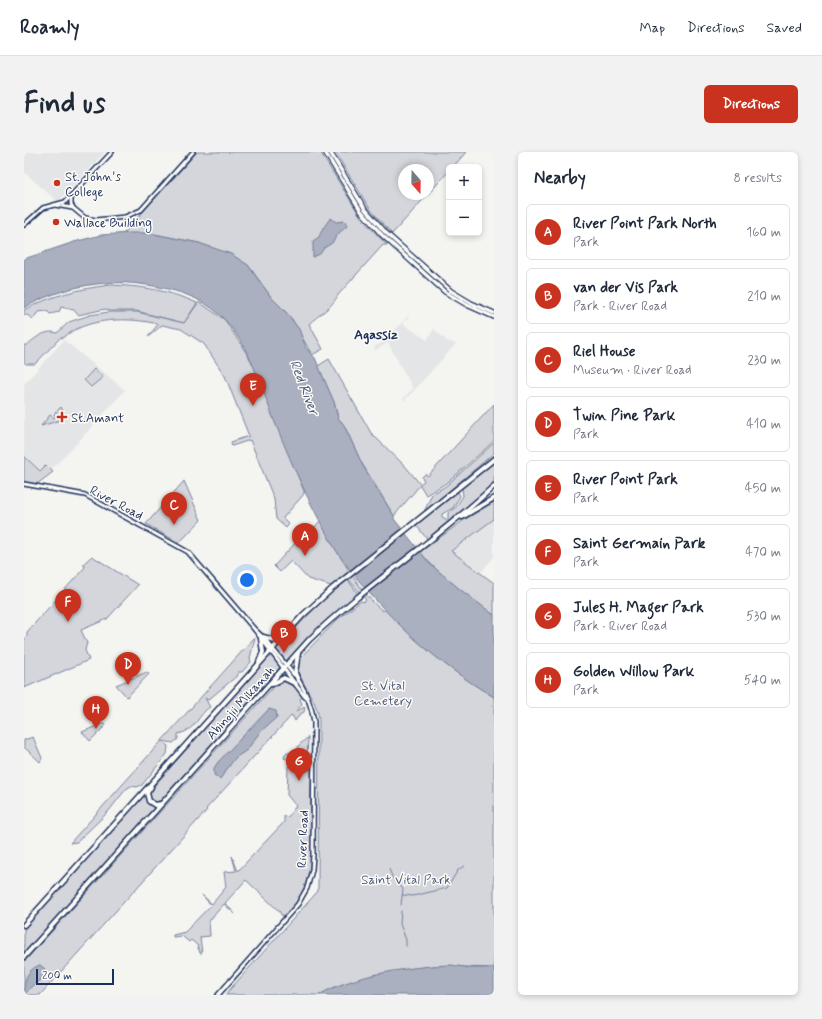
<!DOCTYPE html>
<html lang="en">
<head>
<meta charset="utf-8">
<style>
	:root { --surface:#fff; --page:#f2f2f3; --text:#1f2937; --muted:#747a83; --line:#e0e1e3; --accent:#c8321e }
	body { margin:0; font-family:Mynerve,sans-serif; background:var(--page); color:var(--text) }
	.controls { position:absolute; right:12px; top:12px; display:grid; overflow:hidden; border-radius:6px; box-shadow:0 2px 6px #0003 }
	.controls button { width:36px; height:36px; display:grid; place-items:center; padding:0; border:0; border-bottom:1px solid var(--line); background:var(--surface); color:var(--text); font:20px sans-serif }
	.compass { position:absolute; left:374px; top:12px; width:36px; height:36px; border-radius:50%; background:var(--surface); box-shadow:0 2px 6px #0003; rotate:160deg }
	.scale { position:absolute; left:12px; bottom:10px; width:78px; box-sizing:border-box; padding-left:4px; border:2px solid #1b2f5e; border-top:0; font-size:11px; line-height:14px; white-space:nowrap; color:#1b2f5e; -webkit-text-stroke:3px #fdfcf7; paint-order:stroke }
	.you { position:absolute; left:223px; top:428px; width:14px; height:14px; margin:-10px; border:3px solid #fff; border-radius:50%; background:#1a73e8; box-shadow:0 0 0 6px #1a73e833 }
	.badge { display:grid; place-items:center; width:26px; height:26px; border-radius:50%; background:var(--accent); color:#fff; font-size:13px; font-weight:700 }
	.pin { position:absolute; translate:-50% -33px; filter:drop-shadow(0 1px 2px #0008) }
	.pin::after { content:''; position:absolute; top:21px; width:14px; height:12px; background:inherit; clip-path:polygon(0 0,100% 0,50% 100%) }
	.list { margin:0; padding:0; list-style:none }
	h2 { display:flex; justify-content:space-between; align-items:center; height:52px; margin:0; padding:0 16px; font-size:17px }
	h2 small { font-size:13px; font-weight:400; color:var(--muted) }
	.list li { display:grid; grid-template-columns:26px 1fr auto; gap:12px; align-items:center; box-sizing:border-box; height:56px; margin:0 8px 8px; padding:0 8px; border:1px solid var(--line); border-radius:6px }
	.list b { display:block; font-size:15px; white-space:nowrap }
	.list p { margin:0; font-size:13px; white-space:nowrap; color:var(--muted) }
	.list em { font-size:13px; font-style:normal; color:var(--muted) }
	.map { position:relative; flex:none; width:470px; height:843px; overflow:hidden; border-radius:6px }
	header { display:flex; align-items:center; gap:24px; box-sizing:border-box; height:56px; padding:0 20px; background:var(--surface); border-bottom:1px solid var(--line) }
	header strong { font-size:19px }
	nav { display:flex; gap:22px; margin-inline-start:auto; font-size:14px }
	.intro { display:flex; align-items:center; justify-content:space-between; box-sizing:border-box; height:96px; padding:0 24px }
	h1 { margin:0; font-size:28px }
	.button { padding:10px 18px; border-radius:6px; background:var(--accent); color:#fff; font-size:14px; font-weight:700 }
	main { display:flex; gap:24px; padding:0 24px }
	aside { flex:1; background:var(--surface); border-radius:6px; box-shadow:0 2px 6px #0003 }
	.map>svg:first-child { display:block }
</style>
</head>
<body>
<header>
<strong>Roamly</strong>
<nav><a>Map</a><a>Directions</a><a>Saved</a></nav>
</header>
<div class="intro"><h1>Find us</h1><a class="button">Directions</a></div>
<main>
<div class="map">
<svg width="470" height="843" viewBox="0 0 470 843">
	<rect width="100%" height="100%" fill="#f4f4f1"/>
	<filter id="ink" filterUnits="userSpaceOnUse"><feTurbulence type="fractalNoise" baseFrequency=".025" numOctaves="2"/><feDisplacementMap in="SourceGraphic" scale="8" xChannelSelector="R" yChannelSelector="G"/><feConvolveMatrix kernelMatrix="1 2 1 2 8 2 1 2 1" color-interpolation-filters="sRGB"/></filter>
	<g filter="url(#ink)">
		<g fill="#e4e5e6">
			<path d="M 1,0 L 81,0 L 34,50 L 0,20 Z"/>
			<path d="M 387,161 L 379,172 L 403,188 L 410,177 L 423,189 L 432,192 L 380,249 L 379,247 L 389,236 L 364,191 L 351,198 L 350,195 L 361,189 Z"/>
			<path d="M 40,188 L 101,238 L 53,291 L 15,330 L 0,327 L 0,232 Z"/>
			<path d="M 470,366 L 470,405 L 457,420 L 426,399 Z"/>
		</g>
		<g fill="#d4d6db" stroke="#78829c" fill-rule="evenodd">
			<path d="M 173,0 L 296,0 L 338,67 L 363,93 L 359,93 L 314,143 C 308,156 294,163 285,172 L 299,197 L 288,203 L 268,167 L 247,145 L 224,113 L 175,91 L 125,81 L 99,82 Z"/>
			<path d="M 311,0 L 442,0 L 429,15 L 425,15 L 425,19 L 368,82 L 346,57 ZM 380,18 L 404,18 L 404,42 L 380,42 Z"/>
			<path d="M 86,133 C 117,134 144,138 173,151 L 160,171 L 112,159 L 86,159 L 81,157 L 54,163 L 50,158 L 37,155 L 35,160 L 26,162 L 23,159 L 14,160 L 9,167 L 3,163 L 0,163 L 0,158 C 28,143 55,137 86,133 Z"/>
			<path d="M 175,150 L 201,168 L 228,210 L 280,339 L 280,342 L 259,366 L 265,372 L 262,376 L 252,367 L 250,347 L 226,288 L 208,294 L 207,290 L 225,284 L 201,224 L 180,192 L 157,177 L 138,173 L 124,185 L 134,172 C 105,165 63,165 39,186 L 37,185 L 11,212 L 2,212 L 0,210 L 0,193 L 3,193 C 11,186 22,177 33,181 L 45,170 L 66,163 L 85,160 L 113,160 L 160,171 Z"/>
			<path d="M 305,207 L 347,281 L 382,315 L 396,332 L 400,329 L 398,325 L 401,322 L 404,324 L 470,252 L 470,289 L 424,330 L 402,343 L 396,333 L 370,364 L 337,310 L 320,273 L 314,266 L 310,250 L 294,214 Z"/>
			<path d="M 70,217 L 79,225 L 67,235 L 60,228 Z"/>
			<path d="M 37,255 L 41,263 L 40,267 L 17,274 L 26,263 L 30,266 L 32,265 L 30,262 Z"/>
			<path d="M 470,291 L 470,301 L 400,360 L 408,342 L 422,334 Z"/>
			<path d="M 0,304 L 16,319 L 22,313 L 29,320 L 13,332 L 0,330 Z"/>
			<path d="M 470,309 L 470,332 L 403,387 L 392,373 L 434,340 L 436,344 L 429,356 L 418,362 L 418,365 L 424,368 L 424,361 L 432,355 L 439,344 L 438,336 Z"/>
			<path d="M 160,329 L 177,368 L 155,391 L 122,372 Z"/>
			<path d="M 470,350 L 470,367 L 427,399 L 470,431 L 470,463 C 444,444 417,425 396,400 L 440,368 Z"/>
			<path d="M 296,369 C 310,395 337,443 359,459 L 361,457 C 393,491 429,521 470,545 L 470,816 L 408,814 L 358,822 L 317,833 L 295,843 L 201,843 L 294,739 L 295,567 C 293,544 271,529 274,508 L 314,467 L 337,449 L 340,450 L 342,448 L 321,423 L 307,434 L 284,427 L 267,409 L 256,420 L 250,414 L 275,387 L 268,381 L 271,378 L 281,386 Z"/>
			<path d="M 68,404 L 114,433 L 83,467 L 57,478 L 63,491 L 61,498 L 65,508 L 0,536 L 0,488 L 3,485 L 3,480 L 61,415 L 59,412 Z"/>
			<path d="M 324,428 L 334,442 L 283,487 L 262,510 L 251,497 L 304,443 Z"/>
			<path d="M 230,486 L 231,486 L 226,506 L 227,510 L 218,520 L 214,520 L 214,523 L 184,548 L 181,546 L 186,555 C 175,561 172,579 154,582 L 154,587 L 149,591 L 138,589 L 144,594 L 143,602 L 118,633 L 113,635 L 107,634 L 102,637 L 84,660 L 53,690 L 46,691 Z"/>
			<path d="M 246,502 L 257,514 L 137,648 L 132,650 L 127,649 L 125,640 Z"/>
			<path d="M 123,520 L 125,522 L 103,545 L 92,533 Z"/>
			<path d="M 259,527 L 267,529 L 279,544 L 276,547 L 278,552 L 272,559 L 281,555 L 280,560 L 276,562 L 271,569 L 268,563 L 182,657 L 183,658 L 16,843 L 0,843 L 0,810 L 252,532 Z"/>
			<path d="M 80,571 L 82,573 L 66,589 L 58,580 Z"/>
			<path d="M 9,585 L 18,606 L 16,610 L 0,595 L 0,588 Z"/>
			<path d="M 284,585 L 283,608 L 281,609 L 265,608 L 260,606 L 261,602 L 274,598 L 274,594 Z"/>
			<path d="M 264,614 L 287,614 C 288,629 286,643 287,657 C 287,701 292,728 263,764 L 257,763 L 256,760 L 222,728 L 201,751 L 211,762 L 200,752 L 185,769 L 186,784 L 176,785 L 178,801 L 176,801 L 173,793 L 167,788 L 165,790 L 158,784 L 149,785 L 149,783 L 161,780 L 187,753 L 178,743 L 188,752 L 202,735 L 200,720 L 212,719 L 208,704 L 214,719 L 260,670 L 260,664 L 264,665 L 272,654 L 263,643 Z"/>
			<path d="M 121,641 L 125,652 L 131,655 L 0,801 L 0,775 Z"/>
		</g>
		<g fill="#aab0bf" stroke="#717c98">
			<path d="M 307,66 L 312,70 L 321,69 L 323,74 L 314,82 L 308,91 L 300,96 L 296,102 L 289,105 L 289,89 L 295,85 C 296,81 304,68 307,66 Z"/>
			<path d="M 106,81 L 125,81 L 175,91 L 207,102 L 224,113 L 247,145 L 262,160 L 275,177 L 282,196 L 291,206 L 310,250 L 314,266 L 320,273 L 339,314 L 370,364 L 370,367 L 406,412 L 437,438 L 470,463 L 470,545 C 410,510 359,462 317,406 C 310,396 304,384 298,373 C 279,338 263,301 248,263 C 236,230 225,195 201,168 C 179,144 147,136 116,132 C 77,127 34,136 0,156 L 0,107 L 50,90 L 77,83 Z"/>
			<path d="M 245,557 L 252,559 L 253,565 L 236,580 L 223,598 L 211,606 L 196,627 L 190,623 L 190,616 L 194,610 Z"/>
			<path d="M 16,813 L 21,817 L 20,825 L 9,833 L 0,843 C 0,829 2,818 16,813 Z"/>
			<path d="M 427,813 L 447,816 L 470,816 L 470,843 L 295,843 C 328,823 389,814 427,813 Z"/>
		</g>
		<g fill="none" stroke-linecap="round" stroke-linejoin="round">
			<g stroke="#717c98" stroke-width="1">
				<path d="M 365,717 L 369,727 L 379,737 L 377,753"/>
				<path d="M 379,743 L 389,744 L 423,736 L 434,718 L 440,714"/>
				<path d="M 377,759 L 376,772 L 382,788 L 382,794"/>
			</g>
			<g stroke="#1b2f5e" stroke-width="6">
				<g id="tertiary">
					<path d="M 47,45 L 47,52 L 49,56"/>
					<path d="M 31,53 L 49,56 L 61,66 L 72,68 L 101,65 L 117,58 L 169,0"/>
					<path d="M 0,73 L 19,56 L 41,50 L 88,0"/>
					<path d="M 0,332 L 61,343 L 164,400 L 231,478 L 281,545"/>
					<path d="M 231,478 L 240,486 L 270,523"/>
					<path d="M 194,843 L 274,752 L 283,736 L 288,718 L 289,703 L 290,570 C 288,555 282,540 274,527"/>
				</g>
			</g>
			<g stroke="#1b2f5e" stroke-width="6">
				<g id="secondary">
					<path d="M 301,0 L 337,59 L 358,83 L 421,140 L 443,153 L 470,165"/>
					<path d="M 306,0 L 341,57 L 362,81 L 427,139 L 447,151 L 470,161"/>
				</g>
			</g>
			<g stroke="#1b2f5e" stroke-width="7">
				<g id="primary">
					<path d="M 438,365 L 470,346"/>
					<path d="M 239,485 L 250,488 L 257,485"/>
					<path d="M 235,510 L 239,500 L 237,487"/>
					<path d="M 274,528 L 271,521 L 274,501"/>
					<path d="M 248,532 L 260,526 L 272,532"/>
					<path d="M 127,635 L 123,641 L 125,649 L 131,653 L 137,652"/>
					<path d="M 0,773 L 279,463 L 309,436 L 470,307"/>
					<path d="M 0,805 L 285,488 C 343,432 412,389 470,334"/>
				</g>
			</g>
			<use href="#tertiary" stroke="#fdfcf7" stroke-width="3"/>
			<use href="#secondary" stroke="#fdfcf7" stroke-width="3.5"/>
			<use href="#primary" stroke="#fdfcf7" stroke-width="4"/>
		</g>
	</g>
	<g fill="#c8321e" stroke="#fdfcf7" stroke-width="1.5">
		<circle cx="33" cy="31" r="4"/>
		<circle cx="32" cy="70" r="4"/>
		<path d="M36 259h4v4h4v4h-4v4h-4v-4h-4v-4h4z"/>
	</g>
	<g text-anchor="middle" stroke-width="3" stroke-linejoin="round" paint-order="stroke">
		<g font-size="13" fill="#1b2f5e" stroke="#fdfcf7" text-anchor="start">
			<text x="41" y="29">St. John's<tspan x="41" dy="15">College</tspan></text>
			<text x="40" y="75">Wallace Building</text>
			<text x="47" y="270">St.Amant</text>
		</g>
		<g font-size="13" fill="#1b2f5e" stroke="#fdfcf7">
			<text transform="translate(93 350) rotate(28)" y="5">River Road</text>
			<text transform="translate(216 550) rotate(-48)" y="5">Abinojii Mikanah</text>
			<text transform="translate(278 687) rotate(-88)" y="5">River Road</text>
		</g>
		<g font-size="13" fill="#49597d" stroke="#fdfcf7">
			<text x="359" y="538">St. Vital<tspan x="359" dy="15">Cemetery</tspan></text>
			<text x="382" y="732">Saint Vital Park</text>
		</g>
		<g font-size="14" font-weight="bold" fill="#1b2f5e" stroke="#fdfcf7">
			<text x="352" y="187">Agassiz</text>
		</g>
		<g font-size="14" font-style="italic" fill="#46567b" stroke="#fdfcf7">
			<text transform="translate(281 235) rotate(69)" y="5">Red River</text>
		</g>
	</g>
</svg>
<div class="controls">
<button>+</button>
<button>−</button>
</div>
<svg class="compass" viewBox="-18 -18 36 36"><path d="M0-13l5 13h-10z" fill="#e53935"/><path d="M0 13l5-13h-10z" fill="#747a83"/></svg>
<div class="scale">200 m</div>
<div class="you"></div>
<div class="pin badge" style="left:281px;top:404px">A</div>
<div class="pin badge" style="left:260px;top:501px">B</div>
<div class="pin badge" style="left:150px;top:373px">C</div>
<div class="pin badge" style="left:104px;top:533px">D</div>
<div class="pin badge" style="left:229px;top:254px">E</div>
<div class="pin badge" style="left:44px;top:470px">F</div>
<div class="pin badge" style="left:275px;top:629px">G</div>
<div class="pin badge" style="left:72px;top:577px">H</div>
</div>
<aside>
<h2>Nearby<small>8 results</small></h2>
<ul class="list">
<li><span class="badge">A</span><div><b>River Point Park North</b><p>Park</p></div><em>160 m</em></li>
<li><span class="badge">B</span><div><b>van der Vis Park</b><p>Park · River Road</p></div><em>210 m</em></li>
<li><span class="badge">C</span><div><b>Riel House</b><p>Museum · River Road</p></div><em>230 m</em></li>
<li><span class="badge">D</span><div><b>Twin Pine Park</b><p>Park</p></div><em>410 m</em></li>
<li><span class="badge">E</span><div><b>River Point Park</b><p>Park</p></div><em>450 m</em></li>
<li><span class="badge">F</span><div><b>Saint Germain Park</b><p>Park</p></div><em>470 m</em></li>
<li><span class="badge">G</span><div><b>Jules H. Mager Park</b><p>Park · River Road</p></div><em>530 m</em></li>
<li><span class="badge">H</span><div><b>Golden Willow Park</b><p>Park</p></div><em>540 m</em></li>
</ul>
</aside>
</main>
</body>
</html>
